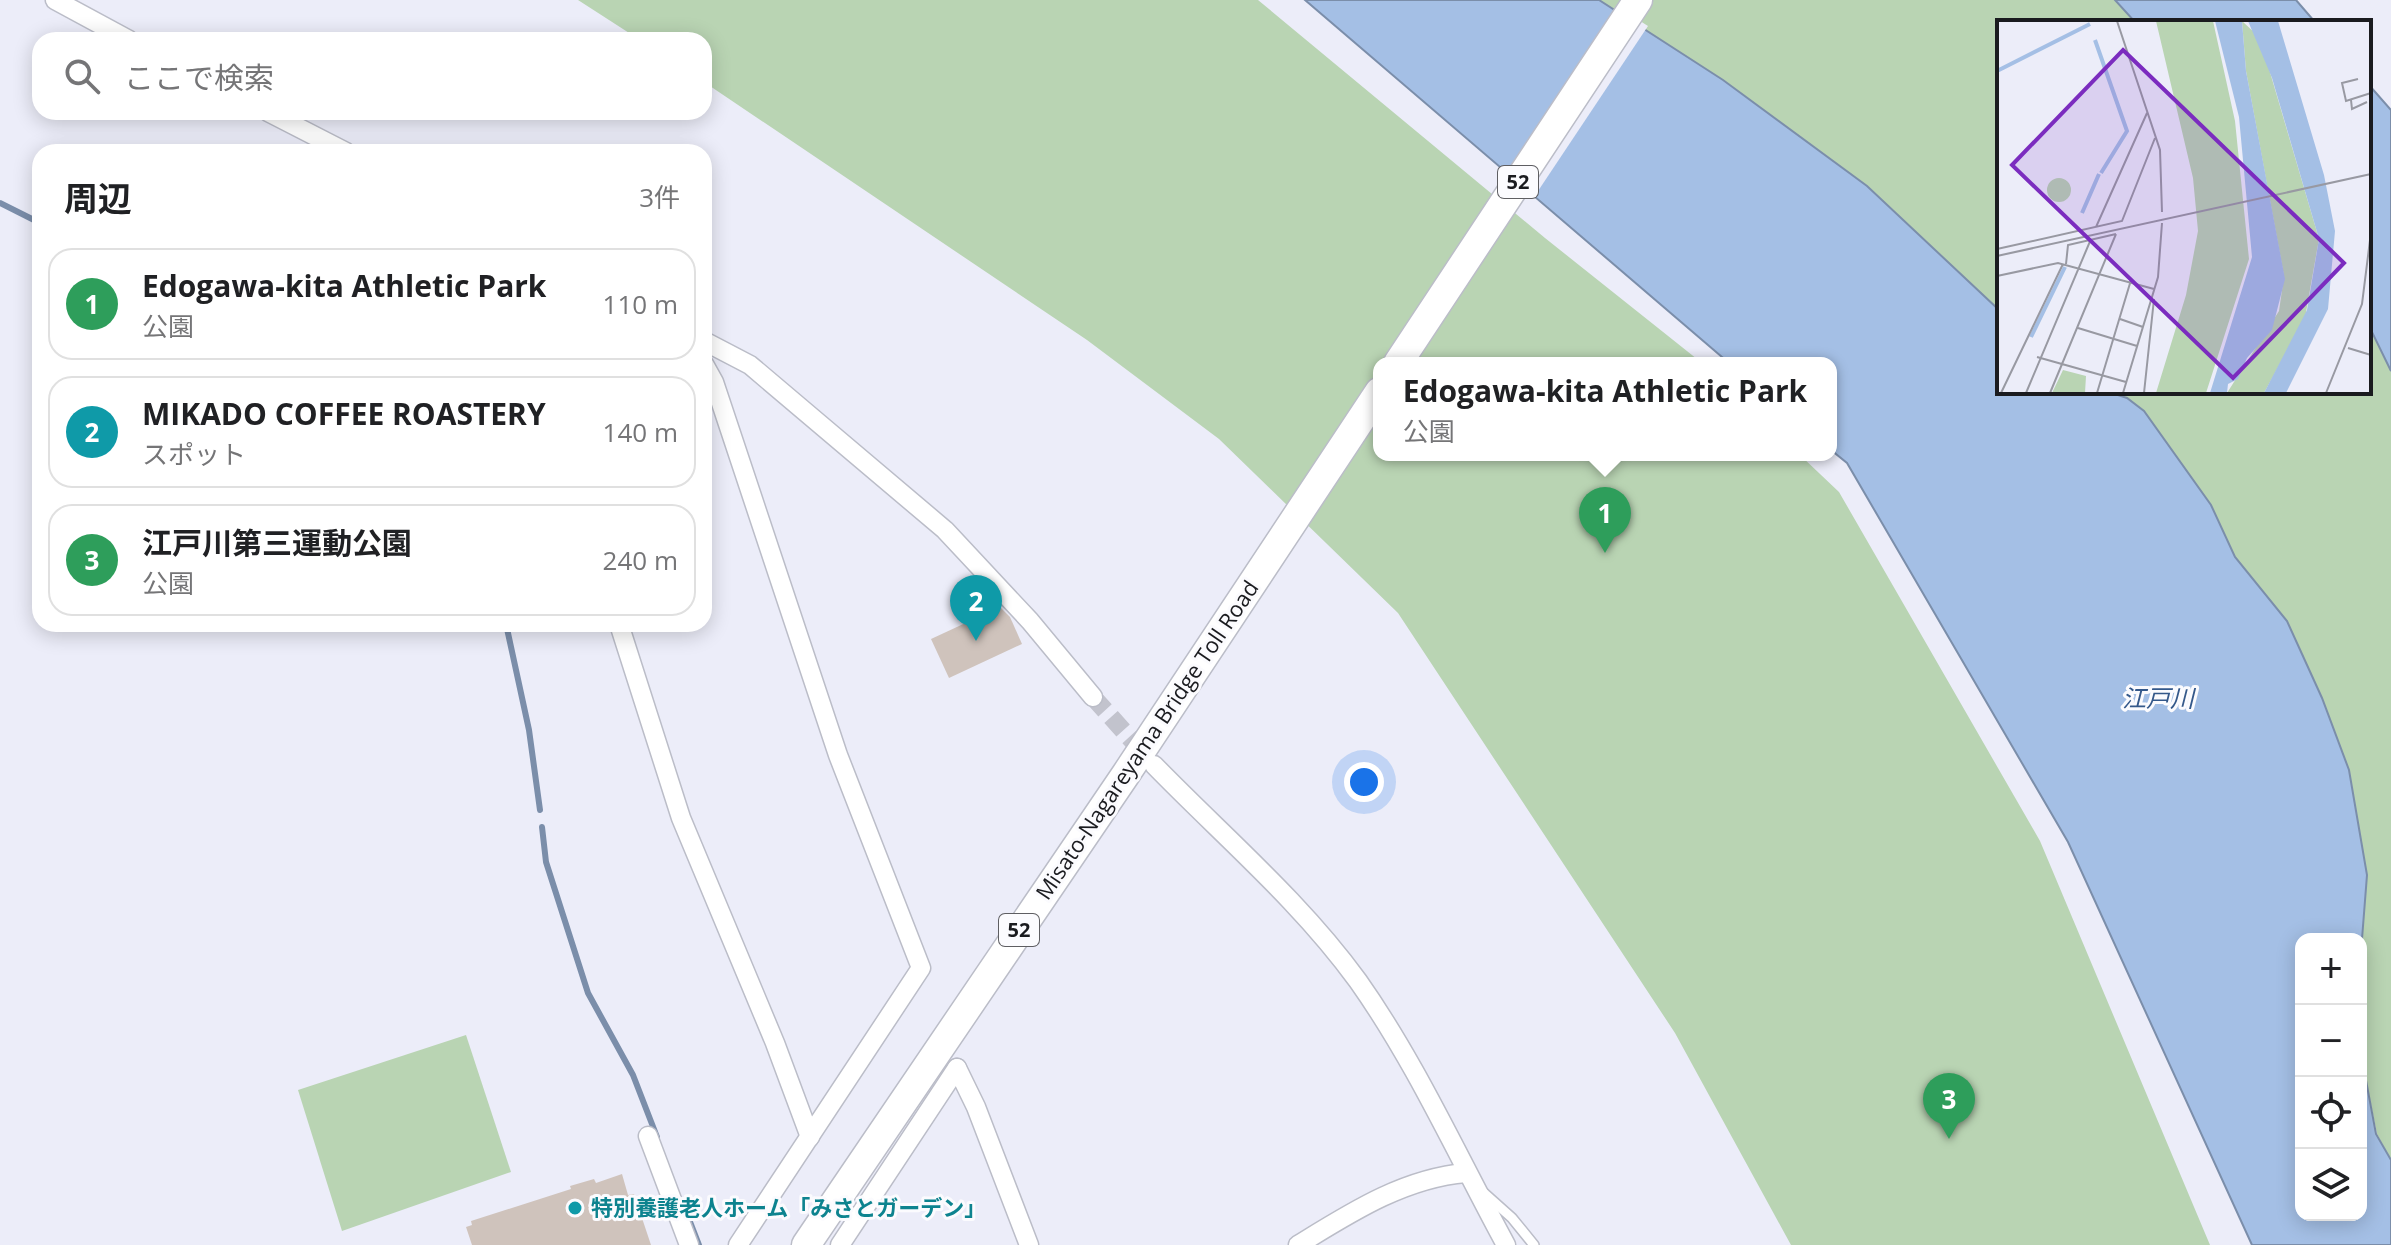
<!DOCTYPE html>
<html lang="ja">
<head>
<meta charset="utf-8">
<style>
	:root { --surface:#fff; --page:#f6f6f6; --text:#202124; --muted:#757577; --line:#e0e0e0; --accent:#0f766e }
	body { margin:0; font-family:"Open Sans","Noto Sans JP",sans-serif; background:var(--page); color:var(--text) }
	.controls { position:absolute; right:24px; bottom:24px; display:grid; overflow:hidden; border-radius:16px; box-shadow:0 4px 20px #0003 }
	.controls button { width:72px; height:72px; display:grid; place-items:center; padding:0; border:0; border-bottom:2px solid var(--line); background:var(--surface); color:var(--text); font:40px sans-serif }
	.you { position:absolute; left:1364px; top:782px; width:28px; height:28px; margin:-20px; border:6px solid #fff; border-radius:50%; background:#1a73e8; box-shadow:0 0 0 12px #1a73e833 }
	.badge { display:grid; place-items:center; width:52px; height:52px; border-radius:50%; background:var(--accent); color:#fff; font-size:26px; font-weight:700 }
	.pin { position:absolute; translate:-50% -66px; filter:drop-shadow(0 2px 4px #0008) }
	.pin::after { content:''; position:absolute; top:42px; width:28px; height:24px; background:inherit; clip-path:polygon(0 0,100% 0,50% 100%) }
	.popup { position:absolute; left:1373px; top:357px; width:464px; height:104px; box-sizing:border-box; display:grid; place-content:center; border-radius:16px; background:var(--surface); filter:drop-shadow(0 2px 6px #0005); font-size:26px; white-space:nowrap; color:var(--muted) }
	.popup b { font-size:30px; color:var(--text) }
	.popup::after { content:''; position:absolute; left:50%; top:100%; margin-left:-16px; border:16px solid transparent; border-top-color:var(--surface) }
	.list { margin:0; padding:0; list-style:none }
	h2 { display:flex; justify-content:space-between; align-items:center; height:104px; margin:0; padding:0 32px; font-size:34px }
	h2 small { font-size:26px; font-weight:400; color:var(--muted) }
	.list li { display:grid; grid-template-columns:52px 1fr auto; gap:24px; align-items:center; box-sizing:border-box; height:112px; margin:0 16px 16px; padding:0 16px; border:2px solid var(--line); border-radius:24px }
	.list b { display:block; font-size:30px; white-space:nowrap }
	.list p { margin:0; font-size:26px; white-space:nowrap; color:var(--muted) }
	.list em { font-size:26px; font-style:normal; color:var(--muted) }
	.icon { flex:none; width:44px; height:44px; fill:none; stroke:currentColor; stroke-width:2; stroke-linecap:round; stroke-linejoin:round }
	.map { position:relative; flex:none; width:2391px; height:1245px; overflow:hidden }
	.search { position:absolute; background:var(--surface); box-shadow:0 4px 20px #0003; left:32px; top:32px; width:680px; height:88px; display:flex; align-items:center; gap:20px; box-sizing:border-box; padding:0 28px; border-radius:24px; color:var(--muted); font-size:30px }
	.panel { position:absolute; background:var(--surface); box-shadow:0 4px 20px #0003; left:32px; top:144px; width:680px; height:488px; border-radius:24px }
	.map>svg:first-child { display:block }
</style>
</head>
<body>
<div class="map">
<svg width="2391" height="1245" viewBox="0 0 2391 1245">
	<rect width="100%" height="100%" fill="#ecedf9"/>
	<g fill="#b9d4b3">
		<path d="M 578,0 L 1258,0 L 1545,238 L 1702,363 L 1379,363 L 1379,455 L 1800,455 L 1839,492 L 2040,841 L 2210,1245 L 1791,1245 L 1675,1033 L 1398,613 L 1219,439 L 1087,340 L 704,82 L 704,40 L 640,40 Z"/>
		<path d="M 1599,0 L 2115,0 L 2135,22 L 1999,22 L 1999,310 L 1949,264 L 1723,80 Z"/>
		<path d="M 2369,326 L 2391,371 L 2391,1160 L 2377,1134 L 2362,1059 L 2362,939 L 2367,875 L 2287,621 L 2235,557 L 2211,505 L 2127,399 L 2109,392 L 2369,392 Z"/>
		<path d="M 466,1035 L 511,1172 L 342,1231 L 298,1090 Z"/>
	</g>
	<g fill="#a4bfe5" stroke="#7b8eaa" stroke-width="2" fill-rule="evenodd">
		<path d="M 1305,0 L 1599,0 L 1723,80 L 1867,186 L 1999,310 L 1999,392 L 2109,392 L 2127,398 L 2144,411 L 2211,505 L 2235,557 L 2287,621 L 2322,698 L 2349,770 L 2367,875 L 2362,939 L 2362,1059 L 2376,1134 L 2391,1160 L 2391,1245 L 2252,1245 L 2068,842 L 1847,463 L 1831,450 L 1831,363 L 1729,363 ZM 2301,939 L 2361,939 L 2361,1215 L 2301,1215 Z"/>
		<path d="M 2115,0 L 2296,0 L 2315,22 L 2135,22 Z"/>
		<path d="M 2369,85 L 2391,110 L 2391,371 L 2369,326 Z"/>
	</g>
	<path fill="#ecedf9" d="M 1618,7 L 1648,26 L 1532,200 L 1505,177 Z"/>
	<g fill="none" stroke-linecap="round" stroke-linejoin="round">
		<g stroke="#7b8eaa" stroke-width="6">
			<path d="M 0,203 L 40,223"/>
			<path d="M 506,624 L 529,730 L 540,810"/>
			<path d="M 542,827 L 546,862 L 588,993 L 633,1075 L 657,1137"/>
			<path d="M 687,1214 L 699,1245"/>
		</g>
	</g>
	<g fill="#cfc3bc">
		<path d="M 1000,607 L 1010,617 L 1022,644 L 949,678 L 931,639 Z"/>
		<path d="M 622,1174 L 628,1195 L 634,1194 L 651,1245 L 472,1245 L 466,1227 L 472,1225 L 471,1221 L 571,1189 L 570,1186 L 594,1179 L 596,1183 Z"/>
	</g>
	<g fill="none" stroke-linecap="round" stroke-linejoin="round">
		<path stroke="#c2c3cd" stroke-width="18" stroke-dasharray="18 9" stroke-linecap="butt" d="M 1093,697 L 1147,757"/>
		<g stroke="#bbbdc8" stroke-width="12">
			<path id="lane" d="M 1484,1193 L 1512,1218 L 1534,1245"/>
		</g>
		<g stroke="#bbbdc8" stroke-width="21">
			<g id="street">
				<path d="M 55,0 L 129,40"/>
				<path d="M 268,112 L 346,152"/>
				<path d="M 704,341 L 750,365 L 945,530 L 1030,621 L 1093,697"/>
				<path d="M 704,364 L 714,382 L 838,755 L 921,968 L 738,1245"/>
				<path d="M 619,624 L 681,818 L 775,1043 L 810,1137"/>
				<path d="M 1154,765 C 1223,836 1300,901 1358,981 C 1416,1063 1458,1157 1506,1245"/>
				<path d="M 957,1068 L 976,1107 L 1029,1245"/>
				<path d="M 648,1136 L 689,1245"/>
				<path d="M 840,1245 L 957,1068"/>
				<path d="M 1298,1245 C 1350,1213 1404,1178 1466,1173"/>
			</g>
		</g>
		<g stroke="#bbbdc8" stroke-width="31">
			<g id="primary">
				<path d="M 1398,363 L 1638,0"/>
				<path d="M 806,1245 L 1126,774 L 1379,392"/>
			</g>
		</g>
		<use href="#lane" stroke="#fff" stroke-width="9"/>
		<use href="#street" stroke="#fff" stroke-width="18"/>
		<use href="#primary" stroke="#fff" stroke-width="28"/>
	</g>
	<circle fill="#0f9aa8" stroke="#fbfbfe" stroke-width="3" cx="575" cy="1208" r="8"/>
	<g text-anchor="middle" stroke-width="6" stroke-linejoin="round" paint-order="stroke">
		<g fill="#fbfbfe" stroke="#5e5e62" stroke-width="2">
			<rect x="1498" y="166" width="40" height="32" rx="6"/>
			<rect x="999" y="914" width="40" height="32" rx="6"/>
		</g>
		<g font-size="20" font-weight="bold" fill="#1a1b1f">
			<text x="1518" y="189">52</text>
			<text x="1019" y="937">52</text>
		</g>
		<g font-size="22" fill="#1a1b1f" stroke="#fbfbfe">
			<text transform="translate(1147 740) rotate(-56)" y="8">Misato-Nagareyama Bridge Toll Road</text>
		</g>
		<g font-size="22" font-weight="bold" fill="#0d838f" stroke="#fbfbfe" text-anchor="start">
			<text x="591" y="1216">特別養護老人ホーム「みさとガーデン」</text>
		</g>
		<g font-size="24" font-style="italic" fill="#34588a" stroke="#fbfbfe">
			<text x="2158" y="707">江戸川</text>
		</g>
	</g>
	<g transform="translate(1997 20)">
		<rect width="374" height="374" fill="#ecedf9"/>
		<path d="M 159,1 L 216,1 L 238,101 L 252,239 L 209,373 L 159,373 L 189,275 L 201,211 L 196,158 ZM 245,1 L 259,14 L 270,42 L 322,219 L 308,298 L 267,373 L 230,373 L 282,291 L 287,256 L 249,51 ZM50 170a12 12 0 1 1 24 0a12 12 0 1 1-24 0ZM 66,350 L 89,356 L 88,373 L 55,373 Z" fill="#b9d4b3"/>
		<path d="M 218,1 L 245,1 L 249,51 L 288,259 L 275,310 L 250,338 L 241,359 L 231,364 L 230,373 L 213,373 L 255,237 L 242,97 ZM 251,1 L 281,1 L 327,155 L 338,211 L 331,289 L 289,373 L 267,373 L 310,290 L 322,219 L 275,58 Z" fill="#a4bfe5"/>
		<path fill="none" stroke="#a4bfe5" stroke-width="4" d="M 98,20 L 130,111 L 104,153M 0,51 L 93,4M 85,193 L 102,154M 34,317 L 68,247"/>
		<path fill="none" stroke="#9899a2" stroke-width="2" d="M 120,1 L 163,130 L 165,192M 374,19 L 374,63M 361,59 L 345,63 L 349,81 L 374,73M 354,80 L 355,89 L 370,82M 99,207 L 150,93M 0,229 L 125,201 L 158,118M 0,236 L 374,154M 69,244 L 71,225 L 119,214M 0,256 L 61,243 L 157,269M 123,299 L 146,307M 81,308 L 140,326M 351,328 L 374,335M 40,337 L 129,362M 4,373 L 66,244M 29,373 L 94,219M 53,373 L 119,214M 100,373 L 134,260M 126,373 L 161,257 L 165,203M 147,373 L 157,279M 329,373 L 365,284 L 374,212"/>
		<path fill="#7b2cbf" fill-opacity="0.15" stroke="#7b2cbf" stroke-width="4" d="M 126,30 L 347,243 L 236,358 L 15,145 Z"/>
		<rect width="374" height="374" fill="none" stroke="#1a1b1f" stroke-width="4"/>
	</g>
</svg>
<div class="controls">
<button>+</button>
<button>−</button>
<button><svg class="icon" aria-label="locate" viewBox="0 0 24 24"><circle cx="12" cy="12" r="6"/><path d="M12 2v4M12 18v4M2 12h4M18 12h4"/></svg></button>
<button><svg class="icon" aria-label="layers" viewBox="0 0 24 24"><path d="M12 4l9 5-9 5-9-5zM3 14l9 5 9-5"/></svg></button>
</div>
<div class="you"></div>
<div class="pin badge" style="left:1605px;top:553px;background:#2e9e5b">1</div>
<div class="popup"><b>Edogawa-kita Athletic Park</b>公園</div>
<div class="pin badge" style="left:976px;top:641px;background:#0f9aa8">2</div>
<div class="pin badge" style="left:1949px;top:1139px;background:#2e9e5b">3</div>
<div class="search"><svg class="icon" aria-label="search" viewBox="0 0 24 24"><circle cx="10" cy="10" r="6"/><path d="M15 15l6 6"/></svg>ここで検索</div>
<section class="panel">
<h2>周辺<small>3件</small></h2>
<ul class="list">
<li><span class="badge" style="background:#2e9e5b">1</span><div><b>Edogawa-kita Athletic Park</b><p>公園</p></div><em>110 m</em></li>
<li><span class="badge" style="background:#0f9aa8">2</span><div><b>MIKADO COFFEE ROASTERY</b><p>スポット</p></div><em>140 m</em></li>
<li><span class="badge" style="background:#2e9e5b">3</span><div><b>江戸川第三運動公園</b><p>公園</p></div><em>240 m</em></li>
</ul>
</section>
</div>
</body>
</html>
